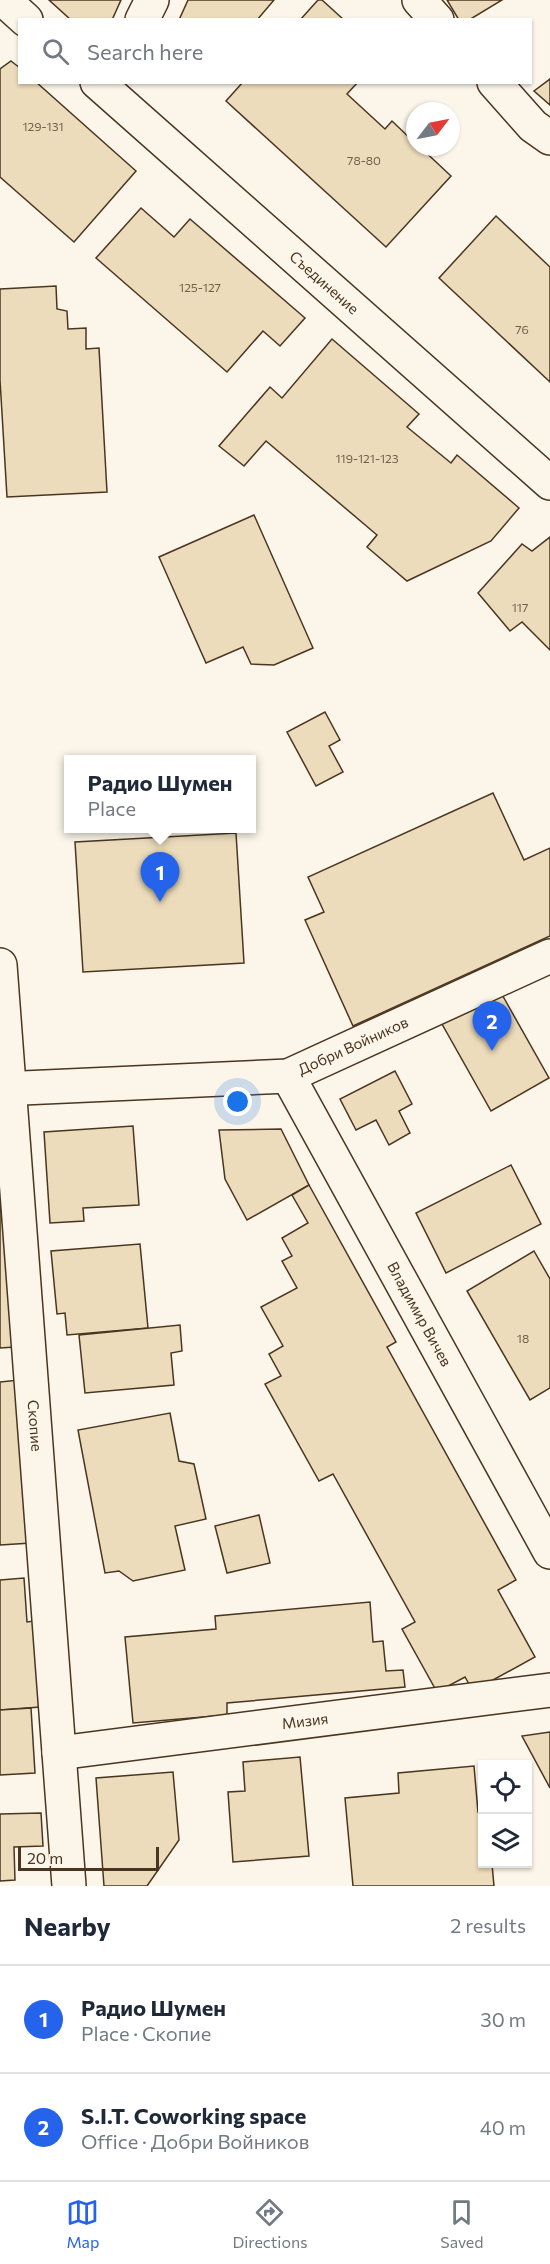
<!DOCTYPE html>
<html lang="en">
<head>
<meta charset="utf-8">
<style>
	:root { --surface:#fff; --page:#f2f2f3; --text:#1f2937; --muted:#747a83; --line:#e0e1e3; --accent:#2563eb }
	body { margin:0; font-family:Commissioner,sans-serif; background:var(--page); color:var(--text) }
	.controls { position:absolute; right:18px; bottom:18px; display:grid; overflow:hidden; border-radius:0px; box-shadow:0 2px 4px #0004 }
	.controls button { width:54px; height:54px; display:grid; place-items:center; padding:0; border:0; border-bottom:2px solid var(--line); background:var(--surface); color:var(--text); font:30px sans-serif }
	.compass { position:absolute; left:406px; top:102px; width:54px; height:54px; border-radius:50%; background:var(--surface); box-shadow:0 2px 4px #0004; rotate:58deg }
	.scale { position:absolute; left:18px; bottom:15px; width:141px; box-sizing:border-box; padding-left:6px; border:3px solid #4a3520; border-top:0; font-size:16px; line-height:21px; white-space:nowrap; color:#4a3520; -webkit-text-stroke:4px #fbf6e9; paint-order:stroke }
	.you { position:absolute; left:238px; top:1102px; width:21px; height:21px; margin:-15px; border:4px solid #fff; border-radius:50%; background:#1a73e8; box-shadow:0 0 0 9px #1a73e833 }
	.badge { display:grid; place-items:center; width:39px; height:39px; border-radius:50%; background:var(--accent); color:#fff; font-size:20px; font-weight:700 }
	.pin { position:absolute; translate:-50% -50px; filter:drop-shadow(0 2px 3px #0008) }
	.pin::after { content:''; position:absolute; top:32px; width:21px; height:18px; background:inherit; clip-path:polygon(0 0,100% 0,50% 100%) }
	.popup { position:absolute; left:64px; top:755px; width:192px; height:78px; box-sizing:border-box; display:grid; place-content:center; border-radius:0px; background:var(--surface); filter:drop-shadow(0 2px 4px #0005); font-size:20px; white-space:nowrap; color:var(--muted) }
	.popup b { font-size:22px; color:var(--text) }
	.popup::after { content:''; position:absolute; left:50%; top:100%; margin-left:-12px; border:12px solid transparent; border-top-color:var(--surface) }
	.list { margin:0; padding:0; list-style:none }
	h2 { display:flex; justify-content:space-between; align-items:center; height:78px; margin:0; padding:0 24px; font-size:26px }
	h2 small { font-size:20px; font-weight:400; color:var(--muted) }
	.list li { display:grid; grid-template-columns:39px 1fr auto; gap:18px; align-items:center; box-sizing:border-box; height:108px; padding:0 24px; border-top:2px solid var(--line) }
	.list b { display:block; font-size:22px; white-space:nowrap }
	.list p { margin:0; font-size:20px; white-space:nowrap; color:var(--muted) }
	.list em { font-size:20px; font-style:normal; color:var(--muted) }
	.icon { flex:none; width:33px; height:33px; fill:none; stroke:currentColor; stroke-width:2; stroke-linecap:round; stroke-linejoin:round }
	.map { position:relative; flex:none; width:550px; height:1886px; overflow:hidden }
	.search { position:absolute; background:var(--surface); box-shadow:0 2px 4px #0004; left:18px; right:18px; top:18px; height:66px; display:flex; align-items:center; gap:15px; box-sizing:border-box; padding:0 21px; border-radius:0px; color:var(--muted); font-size:22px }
	.sheet { height:294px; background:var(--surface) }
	nav { display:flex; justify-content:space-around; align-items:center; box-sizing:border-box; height:84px; border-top:2px solid var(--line); background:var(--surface); font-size:16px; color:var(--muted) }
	nav a { display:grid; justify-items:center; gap:3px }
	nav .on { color:var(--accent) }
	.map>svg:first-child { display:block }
</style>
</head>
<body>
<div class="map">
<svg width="550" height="1886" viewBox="0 0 550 1886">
	<rect width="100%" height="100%" fill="#fbf6e9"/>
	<g fill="#ecdcbc" stroke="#4a3520" stroke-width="1.5">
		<path d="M 49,0 L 121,0 L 112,20 L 71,20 Z"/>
		<path d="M 188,0 L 274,0 L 257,20 L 179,20 Z"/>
		<path d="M 318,0 L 322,0 L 344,20 L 300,20 Z"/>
		<path d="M 447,0 L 502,0 L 469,20 L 459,20 Z"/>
		<path d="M 11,61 L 20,68 L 20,82 L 36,82 L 136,171 L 74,242 L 0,177 L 0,69 Z"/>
		<path d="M 550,79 L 550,105 L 534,91 Z"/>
		<path d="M 243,82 L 358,82 L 347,94 L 385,129 L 392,121 L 415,143 L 415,147 L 420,147 L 451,176 L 386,247 L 226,101 Z"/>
		<path d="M 141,208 L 174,237 L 190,219 L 305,318 L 280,346 L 263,331 L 227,372 L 96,258 Z"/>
		<path d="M 496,216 L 550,267 L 550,382 L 439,278 Z"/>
		<path d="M 56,286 L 57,309 L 67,311 L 68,329 L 86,328 L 86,349 L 99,348 L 107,492 L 7,497 L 0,380 L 0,289 Z"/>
		<path d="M 332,339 L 419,414 L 407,427 L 451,463 L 457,455 L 519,508 L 491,541 L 407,581 L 367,547 L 377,535 L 266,441 L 244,466 L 219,446 L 270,387 L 282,398 Z"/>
		<path d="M 254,515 L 313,648 L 274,665 L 251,664 L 243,647 L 206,663 L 159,557 Z"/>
		<path d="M 550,537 L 550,650 L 522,622 L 510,631 L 478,593 L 522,544 L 532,551 Z"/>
		<path d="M 325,712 L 340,740 L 329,746 L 343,772 L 316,786 L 287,732 Z"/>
		<path d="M 493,793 L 524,860 L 550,848 L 550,936 L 353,1026 L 305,920 L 324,912 L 308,877 Z"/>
		<path d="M 236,833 L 244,963 L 83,972 L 75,842 Z"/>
		<path d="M 500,991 L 549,1078 L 491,1111 L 442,1024 Z"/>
		<path d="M 395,1071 L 412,1104 L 399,1111 L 410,1133 L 389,1145 L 376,1120 L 356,1130 L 340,1099 Z"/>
		<path d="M 133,1126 L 139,1205 L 83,1208 L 84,1221 L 50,1223 L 44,1132 Z"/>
		<path d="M 281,1129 L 309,1185 L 247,1220 L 225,1179 L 219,1130 Z"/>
		<path d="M 511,1165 L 541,1224 L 446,1273 L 416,1213 Z"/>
		<path d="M 309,1185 L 396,1342 L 387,1347 L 516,1580 L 498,1590 L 535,1657 L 473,1691 L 465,1677 L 437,1692 L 402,1629 L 415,1622 L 333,1474 L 319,1481 L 265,1384 L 281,1376 L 269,1354 L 283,1346 L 261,1307 L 297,1288 L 282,1261 L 292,1256 L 282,1238 L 308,1223 L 292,1195 Z"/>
		<path d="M 0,1196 L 15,1347 L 0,1348 Z"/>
		<path d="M 140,1244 L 148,1328 L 67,1335 L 65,1313 L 57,1314 L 51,1251 Z"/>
		<path d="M 534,1251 L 550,1279 L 550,1388 L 530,1400 L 467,1291 Z"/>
		<path d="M 180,1325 L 182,1351 L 171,1353 L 174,1385 L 85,1393 L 79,1335 Z"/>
		<path d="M 19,1380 L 31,1543 L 0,1545 L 0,1382 Z"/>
		<path d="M 170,1413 L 179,1461 L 194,1464 L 206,1519 L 175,1526 L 185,1570 L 133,1581 L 119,1571 L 105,1573 L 78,1430 Z"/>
		<path d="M 259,1515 L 270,1563 L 227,1573 L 215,1526 Z"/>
		<path d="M 24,1578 L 27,1622 L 34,1621 L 40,1707 L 0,1710 L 0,1580 Z"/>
		<path d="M 370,1602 L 373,1642 L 383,1641 L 386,1671 L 403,1670 L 405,1687 L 227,1703 L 227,1715 L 133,1723 L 125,1637 L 216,1629 L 215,1616 Z"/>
		<path d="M 31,1708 L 35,1773 L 0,1775 L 0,1710 Z"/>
		<path d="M 550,1732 L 550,1788 L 522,1736 Z"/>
		<path d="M 300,1757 L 309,1856 L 233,1862 L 228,1792 L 245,1791 L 243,1762 Z"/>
		<path d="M 474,1766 L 478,1812 L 482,1812 L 482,1864 L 492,1864 L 494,1886 L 353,1886 L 345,1798 L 399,1793 L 398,1773 Z"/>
		<path d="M 173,1772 L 179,1840 L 147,1886 L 104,1886 L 96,1778 Z"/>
		<path d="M 41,1813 L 43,1846 L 14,1847 L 15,1880 L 0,1881 L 0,1814 Z"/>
	</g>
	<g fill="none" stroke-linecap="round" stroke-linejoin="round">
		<g stroke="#4a3520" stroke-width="36">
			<g id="minor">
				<path d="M 4,0 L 26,20"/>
				<path d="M 419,0 L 437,20"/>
				<path d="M 142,20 L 152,0"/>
				<path id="s1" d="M 97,82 L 550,483"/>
				<path d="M 494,82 L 533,126 L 550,138"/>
				<path id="s2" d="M 0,965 L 69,1886"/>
				<path id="s3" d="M 288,1076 L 550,1552"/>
				<path id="s4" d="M 0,1089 L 288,1076 L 550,956"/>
				<path id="s5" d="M 59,1753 L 550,1690"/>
			</g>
		</g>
		<use href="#minor" stroke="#fbf6e9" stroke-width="33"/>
	</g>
	<g text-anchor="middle" stroke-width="4.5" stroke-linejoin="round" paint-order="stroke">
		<g font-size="12" fill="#725f47">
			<text x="43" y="131">129-131</text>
			<text x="364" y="165">78-80</text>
			<text x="200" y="292">125-127</text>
			<text x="522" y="334">76</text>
			<text x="367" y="463">119-121-123</text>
			<text x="520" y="612">117</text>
			<text x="523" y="1343">18</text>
		</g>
		<g font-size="15" fill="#4a3520" stroke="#fbf6e9">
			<text dy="5" stroke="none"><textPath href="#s1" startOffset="303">Съединение</textPath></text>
			<text dy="5" stroke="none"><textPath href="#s4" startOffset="360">Добри Войников</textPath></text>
			<text dy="5" stroke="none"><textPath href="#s3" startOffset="272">Владимир Вичев</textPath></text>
			<text dy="5" stroke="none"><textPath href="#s2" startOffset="462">Скопие</textPath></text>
			<text dy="5" stroke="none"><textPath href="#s5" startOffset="248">Мизия</textPath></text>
		</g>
	</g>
</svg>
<div class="controls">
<button><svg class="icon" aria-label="locate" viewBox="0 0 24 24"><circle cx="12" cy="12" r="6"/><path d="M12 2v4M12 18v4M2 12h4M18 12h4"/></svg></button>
<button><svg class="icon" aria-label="layers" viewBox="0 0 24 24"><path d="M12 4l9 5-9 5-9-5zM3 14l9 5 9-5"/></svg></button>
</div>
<svg class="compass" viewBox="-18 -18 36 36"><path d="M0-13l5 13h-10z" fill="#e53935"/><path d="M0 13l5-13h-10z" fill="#747a83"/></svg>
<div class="scale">20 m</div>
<div class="you"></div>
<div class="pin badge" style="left:160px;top:902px">1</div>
<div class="popup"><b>Радио Шумен</b>Place</div>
<div class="pin badge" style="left:492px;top:1051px">2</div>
<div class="search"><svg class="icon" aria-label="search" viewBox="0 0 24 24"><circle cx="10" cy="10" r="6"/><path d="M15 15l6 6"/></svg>Search here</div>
</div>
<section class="sheet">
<h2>Nearby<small>2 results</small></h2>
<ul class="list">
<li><span class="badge">1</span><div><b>Радио Шумен</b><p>Place · Скопие</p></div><em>30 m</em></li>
<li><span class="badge">2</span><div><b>S.I.T. Coworking space</b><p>Office · Добри Войников</p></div><em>40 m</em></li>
</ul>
</section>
<nav>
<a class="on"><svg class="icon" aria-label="map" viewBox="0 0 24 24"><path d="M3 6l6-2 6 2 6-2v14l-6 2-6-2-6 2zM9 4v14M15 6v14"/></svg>Map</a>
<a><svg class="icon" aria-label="directions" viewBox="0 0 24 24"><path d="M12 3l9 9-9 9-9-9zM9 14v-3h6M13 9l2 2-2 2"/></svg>Directions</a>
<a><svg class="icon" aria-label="saved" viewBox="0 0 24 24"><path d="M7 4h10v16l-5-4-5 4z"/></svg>Saved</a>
</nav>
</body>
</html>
